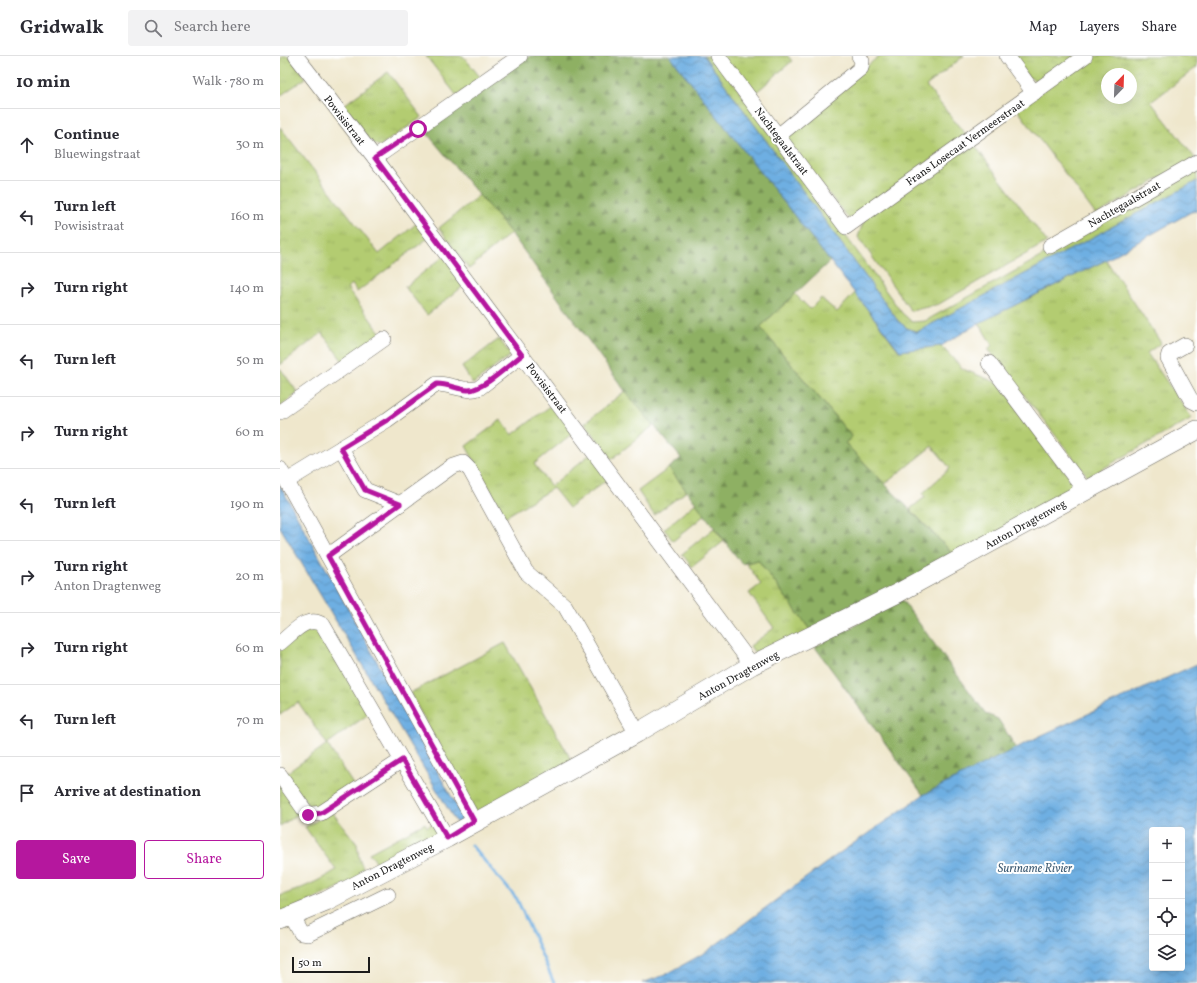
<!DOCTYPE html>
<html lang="en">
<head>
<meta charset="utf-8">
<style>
	:root { --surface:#fff; --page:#f2f2f3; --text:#2b2b33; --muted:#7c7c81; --line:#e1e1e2; --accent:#b5179e }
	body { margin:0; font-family:Vollkorn,serif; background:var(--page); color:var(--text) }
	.controls { position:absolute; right:12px; bottom:12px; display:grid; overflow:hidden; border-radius:4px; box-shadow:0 4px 16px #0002 }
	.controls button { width:36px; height:36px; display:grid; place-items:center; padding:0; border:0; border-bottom:1px solid var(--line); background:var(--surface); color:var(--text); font:20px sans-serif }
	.compass { position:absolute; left:821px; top:12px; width:36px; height:36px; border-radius:50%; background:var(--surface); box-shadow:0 4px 16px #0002; rotate:23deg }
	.scale { position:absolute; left:12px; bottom:10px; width:78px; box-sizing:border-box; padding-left:4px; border:2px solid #1c1c1c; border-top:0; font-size:11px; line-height:14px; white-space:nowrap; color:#1c1c1c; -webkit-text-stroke:3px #fff; paint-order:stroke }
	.stop { position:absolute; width:12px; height:12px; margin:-9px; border:3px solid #b5179e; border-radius:50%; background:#fff }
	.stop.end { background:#b5179e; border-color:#fff; box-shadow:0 1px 4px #0008 }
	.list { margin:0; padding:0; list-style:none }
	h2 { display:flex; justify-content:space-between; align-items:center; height:52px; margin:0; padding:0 16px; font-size:17px }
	h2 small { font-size:13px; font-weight:400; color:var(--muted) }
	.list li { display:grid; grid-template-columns:26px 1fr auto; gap:12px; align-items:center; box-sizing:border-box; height:72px; padding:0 16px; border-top:1px solid var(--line) }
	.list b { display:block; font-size:15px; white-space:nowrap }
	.list p { margin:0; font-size:13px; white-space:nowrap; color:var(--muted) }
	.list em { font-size:13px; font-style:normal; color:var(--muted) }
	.actions { display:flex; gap:8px; padding:12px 16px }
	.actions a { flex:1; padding:9px 0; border:1px solid var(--accent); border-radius:4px; text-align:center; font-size:14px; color:var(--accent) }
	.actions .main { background:var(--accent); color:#fff }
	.icon { flex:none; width:22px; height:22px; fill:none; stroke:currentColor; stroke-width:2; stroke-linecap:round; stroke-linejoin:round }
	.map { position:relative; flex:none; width:917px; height:927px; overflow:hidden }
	header { display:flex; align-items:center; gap:24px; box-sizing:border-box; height:56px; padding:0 20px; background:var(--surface); border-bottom:1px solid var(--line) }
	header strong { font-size:19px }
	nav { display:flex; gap:22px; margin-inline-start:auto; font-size:14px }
	.search { width:280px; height:36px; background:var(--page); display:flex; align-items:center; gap:10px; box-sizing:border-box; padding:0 14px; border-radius:4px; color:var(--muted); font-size:15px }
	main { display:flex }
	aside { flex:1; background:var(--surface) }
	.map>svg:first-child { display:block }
</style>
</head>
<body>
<header>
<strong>Gridwalk</strong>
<div class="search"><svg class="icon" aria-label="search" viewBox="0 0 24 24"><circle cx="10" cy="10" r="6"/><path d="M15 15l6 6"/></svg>Search here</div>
<nav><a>Map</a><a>Layers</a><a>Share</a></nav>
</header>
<main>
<aside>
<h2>10 min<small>Walk · 780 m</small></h2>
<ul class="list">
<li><svg class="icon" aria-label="ahead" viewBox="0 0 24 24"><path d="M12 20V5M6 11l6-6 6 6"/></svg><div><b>Continue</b><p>Bluewingstraat</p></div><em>30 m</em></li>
<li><svg class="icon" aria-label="left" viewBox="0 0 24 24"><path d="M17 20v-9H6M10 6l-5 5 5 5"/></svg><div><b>Turn left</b><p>Powisistraat</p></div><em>160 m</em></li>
<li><svg class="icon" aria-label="right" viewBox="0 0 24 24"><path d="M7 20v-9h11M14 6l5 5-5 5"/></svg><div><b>Turn right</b></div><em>140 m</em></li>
<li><svg class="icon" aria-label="left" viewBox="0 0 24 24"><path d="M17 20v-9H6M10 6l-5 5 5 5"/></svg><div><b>Turn left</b></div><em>50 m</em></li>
<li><svg class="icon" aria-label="right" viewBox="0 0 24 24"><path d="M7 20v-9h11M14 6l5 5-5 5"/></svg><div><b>Turn right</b></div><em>60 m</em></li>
<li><svg class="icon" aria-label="left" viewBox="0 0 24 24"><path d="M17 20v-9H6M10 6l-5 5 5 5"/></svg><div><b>Turn left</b></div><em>190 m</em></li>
<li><svg class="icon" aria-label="right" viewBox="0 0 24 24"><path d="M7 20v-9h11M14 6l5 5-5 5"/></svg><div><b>Turn right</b><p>Anton Dragtenweg</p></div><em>20 m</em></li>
<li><svg class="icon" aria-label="right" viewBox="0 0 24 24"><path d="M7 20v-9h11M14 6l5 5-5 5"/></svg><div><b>Turn right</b></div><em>60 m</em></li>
<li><svg class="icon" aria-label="left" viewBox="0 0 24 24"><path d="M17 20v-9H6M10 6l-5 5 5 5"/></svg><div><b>Turn left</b></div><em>70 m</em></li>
<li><svg class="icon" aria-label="arrive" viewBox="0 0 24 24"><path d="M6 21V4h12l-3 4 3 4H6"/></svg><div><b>Arrive at destination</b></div></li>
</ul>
<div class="actions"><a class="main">Save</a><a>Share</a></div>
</aside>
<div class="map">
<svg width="917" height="927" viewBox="0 0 917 927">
	<defs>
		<pattern id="grass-tufts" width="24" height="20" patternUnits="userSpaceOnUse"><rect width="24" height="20" fill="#b3cc71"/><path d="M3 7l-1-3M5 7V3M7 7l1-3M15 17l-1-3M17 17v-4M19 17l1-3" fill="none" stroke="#99af61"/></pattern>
		<pattern id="forest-firs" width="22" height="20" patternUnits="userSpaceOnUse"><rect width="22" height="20" fill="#8eb063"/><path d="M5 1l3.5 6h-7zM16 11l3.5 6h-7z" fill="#738e51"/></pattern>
		<pattern id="water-waves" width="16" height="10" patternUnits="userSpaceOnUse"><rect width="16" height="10" fill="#6eafe2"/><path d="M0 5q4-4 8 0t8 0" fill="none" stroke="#5a8eb6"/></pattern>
	</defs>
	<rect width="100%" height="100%" fill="#fff"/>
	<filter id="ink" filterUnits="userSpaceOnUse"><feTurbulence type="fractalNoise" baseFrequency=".025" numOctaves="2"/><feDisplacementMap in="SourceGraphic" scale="8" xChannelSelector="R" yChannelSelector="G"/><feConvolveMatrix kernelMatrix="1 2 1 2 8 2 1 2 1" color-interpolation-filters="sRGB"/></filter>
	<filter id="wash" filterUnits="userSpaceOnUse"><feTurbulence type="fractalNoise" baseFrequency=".012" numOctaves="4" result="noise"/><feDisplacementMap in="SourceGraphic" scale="16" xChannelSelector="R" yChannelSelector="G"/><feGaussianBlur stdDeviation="0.9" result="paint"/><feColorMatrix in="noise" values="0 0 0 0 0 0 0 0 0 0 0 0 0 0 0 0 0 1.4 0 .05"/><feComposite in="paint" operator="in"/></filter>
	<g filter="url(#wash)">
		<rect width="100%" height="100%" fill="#efe7cc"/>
		<g fill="url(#grass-tufts)" stroke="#687446" fill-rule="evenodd">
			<path d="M 4,0 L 10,0 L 26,22 L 0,40 L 0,3 Z"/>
			<path d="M 146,0 L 183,0 L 201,22 L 177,40 Z"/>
			<path d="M 424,0 L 434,0 L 622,257 L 632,266 L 645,265 L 917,114 L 917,125 L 638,276 L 627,272 L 618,265 Z"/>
			<path d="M 440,0 L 508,0 L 512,5 L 472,40 Z"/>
			<path d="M 599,0 L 684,0 L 646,30 L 686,79 L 569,163 L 505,83 L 507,77 Z"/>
			<path d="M 733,0 L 797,0 L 760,26 L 748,21 Z"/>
			<path d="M 810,0 L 917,0 L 917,11 L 871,46 L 915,102 L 816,159 L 737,53 ZM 827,18 L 851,18 L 851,42 L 827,42 Z"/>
			<path d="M 108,16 L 142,61 L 100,90 C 89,89 71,58 64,49 Z"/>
			<path d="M 0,71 L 99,198 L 141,164 L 152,179 L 77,236 L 72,228 L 67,232 L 102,279 L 64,307 L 42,277 L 0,309 Z"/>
			<path d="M 693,87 L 767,186 L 659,248 L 631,255 L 578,181 L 585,161 Z"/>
			<path d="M 199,139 L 231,177 L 189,213 L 159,172 Z"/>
			<path d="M 164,200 L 186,228 L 147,259 L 125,231 Z"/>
			<path d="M 826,204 L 881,287 L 867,297 L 912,362 L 808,421 L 708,293 L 712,289 L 699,267 Z"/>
			<path d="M 575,237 L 619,295 L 661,290 L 683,313 L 720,328 L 799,433 L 675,500 L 630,453 L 645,441 L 643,437 L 670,412 L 652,390 L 605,428 L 565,387 L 572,381 L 480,271 L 515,238 L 530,253 L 541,242 L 557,256 Z"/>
			<path d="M 219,283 L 231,299 L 193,328 L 182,311 Z"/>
			<path d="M 0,312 L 18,337 L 0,351 Z"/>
			<path d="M 345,335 L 374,369 L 332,403 L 305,367 Z"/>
			<path d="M 277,345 L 298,373 L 254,408 L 271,430 L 314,395 L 333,419 L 289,452 L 273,432 L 225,461 L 186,390 L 221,364 L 232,379 Z"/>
			<path d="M 389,412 L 407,435 L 374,459 L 358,435 Z"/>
			<path d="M 417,446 L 426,458 L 393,485 L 384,473 Z"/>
			<path d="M 434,472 L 444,485 L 412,511 L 402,498 Z"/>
			<path d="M 478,504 L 531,575 L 476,599 L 470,590 L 494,572 L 469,537 L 481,528 L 466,507 Z"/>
			<path d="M 28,571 L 37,571 L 90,657 L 47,688 L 74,730 L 37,753 L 30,751 L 4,719 L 47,688 L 18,646 L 0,659 L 0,592 Z"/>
			<path d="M 225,587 L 292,705 L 196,757 L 130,637 Z"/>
			<path d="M 0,728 L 21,756 L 0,770 Z"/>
			<path d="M 52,756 L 77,788 L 79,802 L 83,812 L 81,821 L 0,859 L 0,840 C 20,833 38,826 56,814 L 25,771 Z"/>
			<path d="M 145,767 L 147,771 L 154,767 L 158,777 L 98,808 L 89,797 Z"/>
		</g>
		<g fill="url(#forest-firs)" stroke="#556640">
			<path d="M 250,0 L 390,0 L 550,205 L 480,271 L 572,381 L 565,387 L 675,500 L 531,575 L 478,504 L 462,508 L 389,412 L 401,402 L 345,335 L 231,177 L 145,75 Z"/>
			<path d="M 622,544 L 706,658 L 718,663 L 737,693 L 643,739 L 535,591 Z"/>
		</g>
		<g fill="url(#water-waves)" stroke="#45667f" fill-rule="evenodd">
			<path d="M 390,0 L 424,0 L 618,265 L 627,272 L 637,276 L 917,125 L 917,155 L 911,156 L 826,204 L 699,267 L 661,290 L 620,295 Z"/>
			<path d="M 0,429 L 181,758 L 182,765 L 177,768 L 0,471 Z"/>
			<path d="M 917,608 L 917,927 L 362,927 L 385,919 L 426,896 L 554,801 L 643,739 L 760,680 ZM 872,774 L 902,774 L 902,912 L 872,912 Z"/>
		</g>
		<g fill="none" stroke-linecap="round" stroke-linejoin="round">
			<path stroke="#6eafe2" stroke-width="3" d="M 191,789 L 237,843 L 274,927"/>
		</g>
	</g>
	<g filter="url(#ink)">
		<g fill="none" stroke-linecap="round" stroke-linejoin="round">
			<g stroke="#66635a" stroke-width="16">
				<g id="minor">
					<path d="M 16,0 L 95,102 L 472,609"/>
					<path d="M 438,0 L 566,171 L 805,0"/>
					<path d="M 727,0 L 754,37"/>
					<path d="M 498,80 L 581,12 L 582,5 L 579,0"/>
					<path d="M 95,102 L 240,0"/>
					<path d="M 770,190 L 917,106"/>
					<path d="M 905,289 L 889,298 L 888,302 L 911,344 L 917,347"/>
					<path d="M 709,307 L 805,435"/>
					<path d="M 0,356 L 104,283"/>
					<path d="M 61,392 L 85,434 L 120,448"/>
					<path d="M 0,413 L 194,765"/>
					<path d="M 7,425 L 107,364 L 157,328 C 172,328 184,337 199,332 L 242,299"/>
					<path d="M 48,500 L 171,411 L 183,407 L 190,414 L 246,516 L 285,550 L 357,677"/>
					<path d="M 0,587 C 13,577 27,558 43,569 L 167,782"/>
					<path d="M 0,719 L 28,759 L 41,757 L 122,704"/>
					<path d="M 11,859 L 21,877 L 28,878 L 108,839"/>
				</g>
			</g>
			<g stroke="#66635a" stroke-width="20">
				<path id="major" d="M 0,864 L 46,845 L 167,782 L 357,677 L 472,609 L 618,537 L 917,374"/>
			</g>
			<use href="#minor" stroke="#fff" stroke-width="15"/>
			<use href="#major" stroke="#fff" stroke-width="19"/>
		</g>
	</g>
	<g fill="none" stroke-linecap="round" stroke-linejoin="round" filter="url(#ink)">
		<path stroke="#b5179e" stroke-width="5" d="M 28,759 L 41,757 L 122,704 L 167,782 L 194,765 L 48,500 L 120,448 L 85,434 L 61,392 L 107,364 L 157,328 C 168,328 177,333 188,334 C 202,335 230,308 242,299 L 95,102 L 138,73"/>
	</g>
	<g text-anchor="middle" stroke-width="4" stroke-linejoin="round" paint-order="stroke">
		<g font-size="11" fill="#1c1c1c" stroke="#fff">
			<text transform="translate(65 64) rotate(52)" y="4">Powisistraat</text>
			<text transform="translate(502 85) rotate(53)" y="4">Nachtegaalstraat</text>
			<text transform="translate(685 86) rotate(-35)" y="4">Frans Losecaat Vermeerstraat</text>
			<text transform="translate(844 148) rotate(-30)" y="4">Nachtegaalstraat</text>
			<text transform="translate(267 332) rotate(53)" y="4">Powisistraat</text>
			<text transform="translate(745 468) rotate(-29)" y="4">Anton Dragtenweg</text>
			<text transform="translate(458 619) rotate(-29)" y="4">Anton Dragtenweg</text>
			<text transform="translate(112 810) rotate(-27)" y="4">Anton Dragtenweg</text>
		</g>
		<g font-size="12" font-style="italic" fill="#415e75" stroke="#fff">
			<text x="755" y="816">Suriname Rivier</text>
		</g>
	</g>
</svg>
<div class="controls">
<button>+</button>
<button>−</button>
<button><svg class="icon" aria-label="locate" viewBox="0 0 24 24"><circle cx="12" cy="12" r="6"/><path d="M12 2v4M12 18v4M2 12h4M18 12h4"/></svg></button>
<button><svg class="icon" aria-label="layers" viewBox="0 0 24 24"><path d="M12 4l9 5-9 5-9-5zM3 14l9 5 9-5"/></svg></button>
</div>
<svg class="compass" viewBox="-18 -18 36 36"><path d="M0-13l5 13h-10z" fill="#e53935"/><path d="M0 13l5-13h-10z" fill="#7c7c81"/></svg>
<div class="scale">50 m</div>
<div class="stop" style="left:138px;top:73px"></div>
<div class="stop end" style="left:28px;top:759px"></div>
</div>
</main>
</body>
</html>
